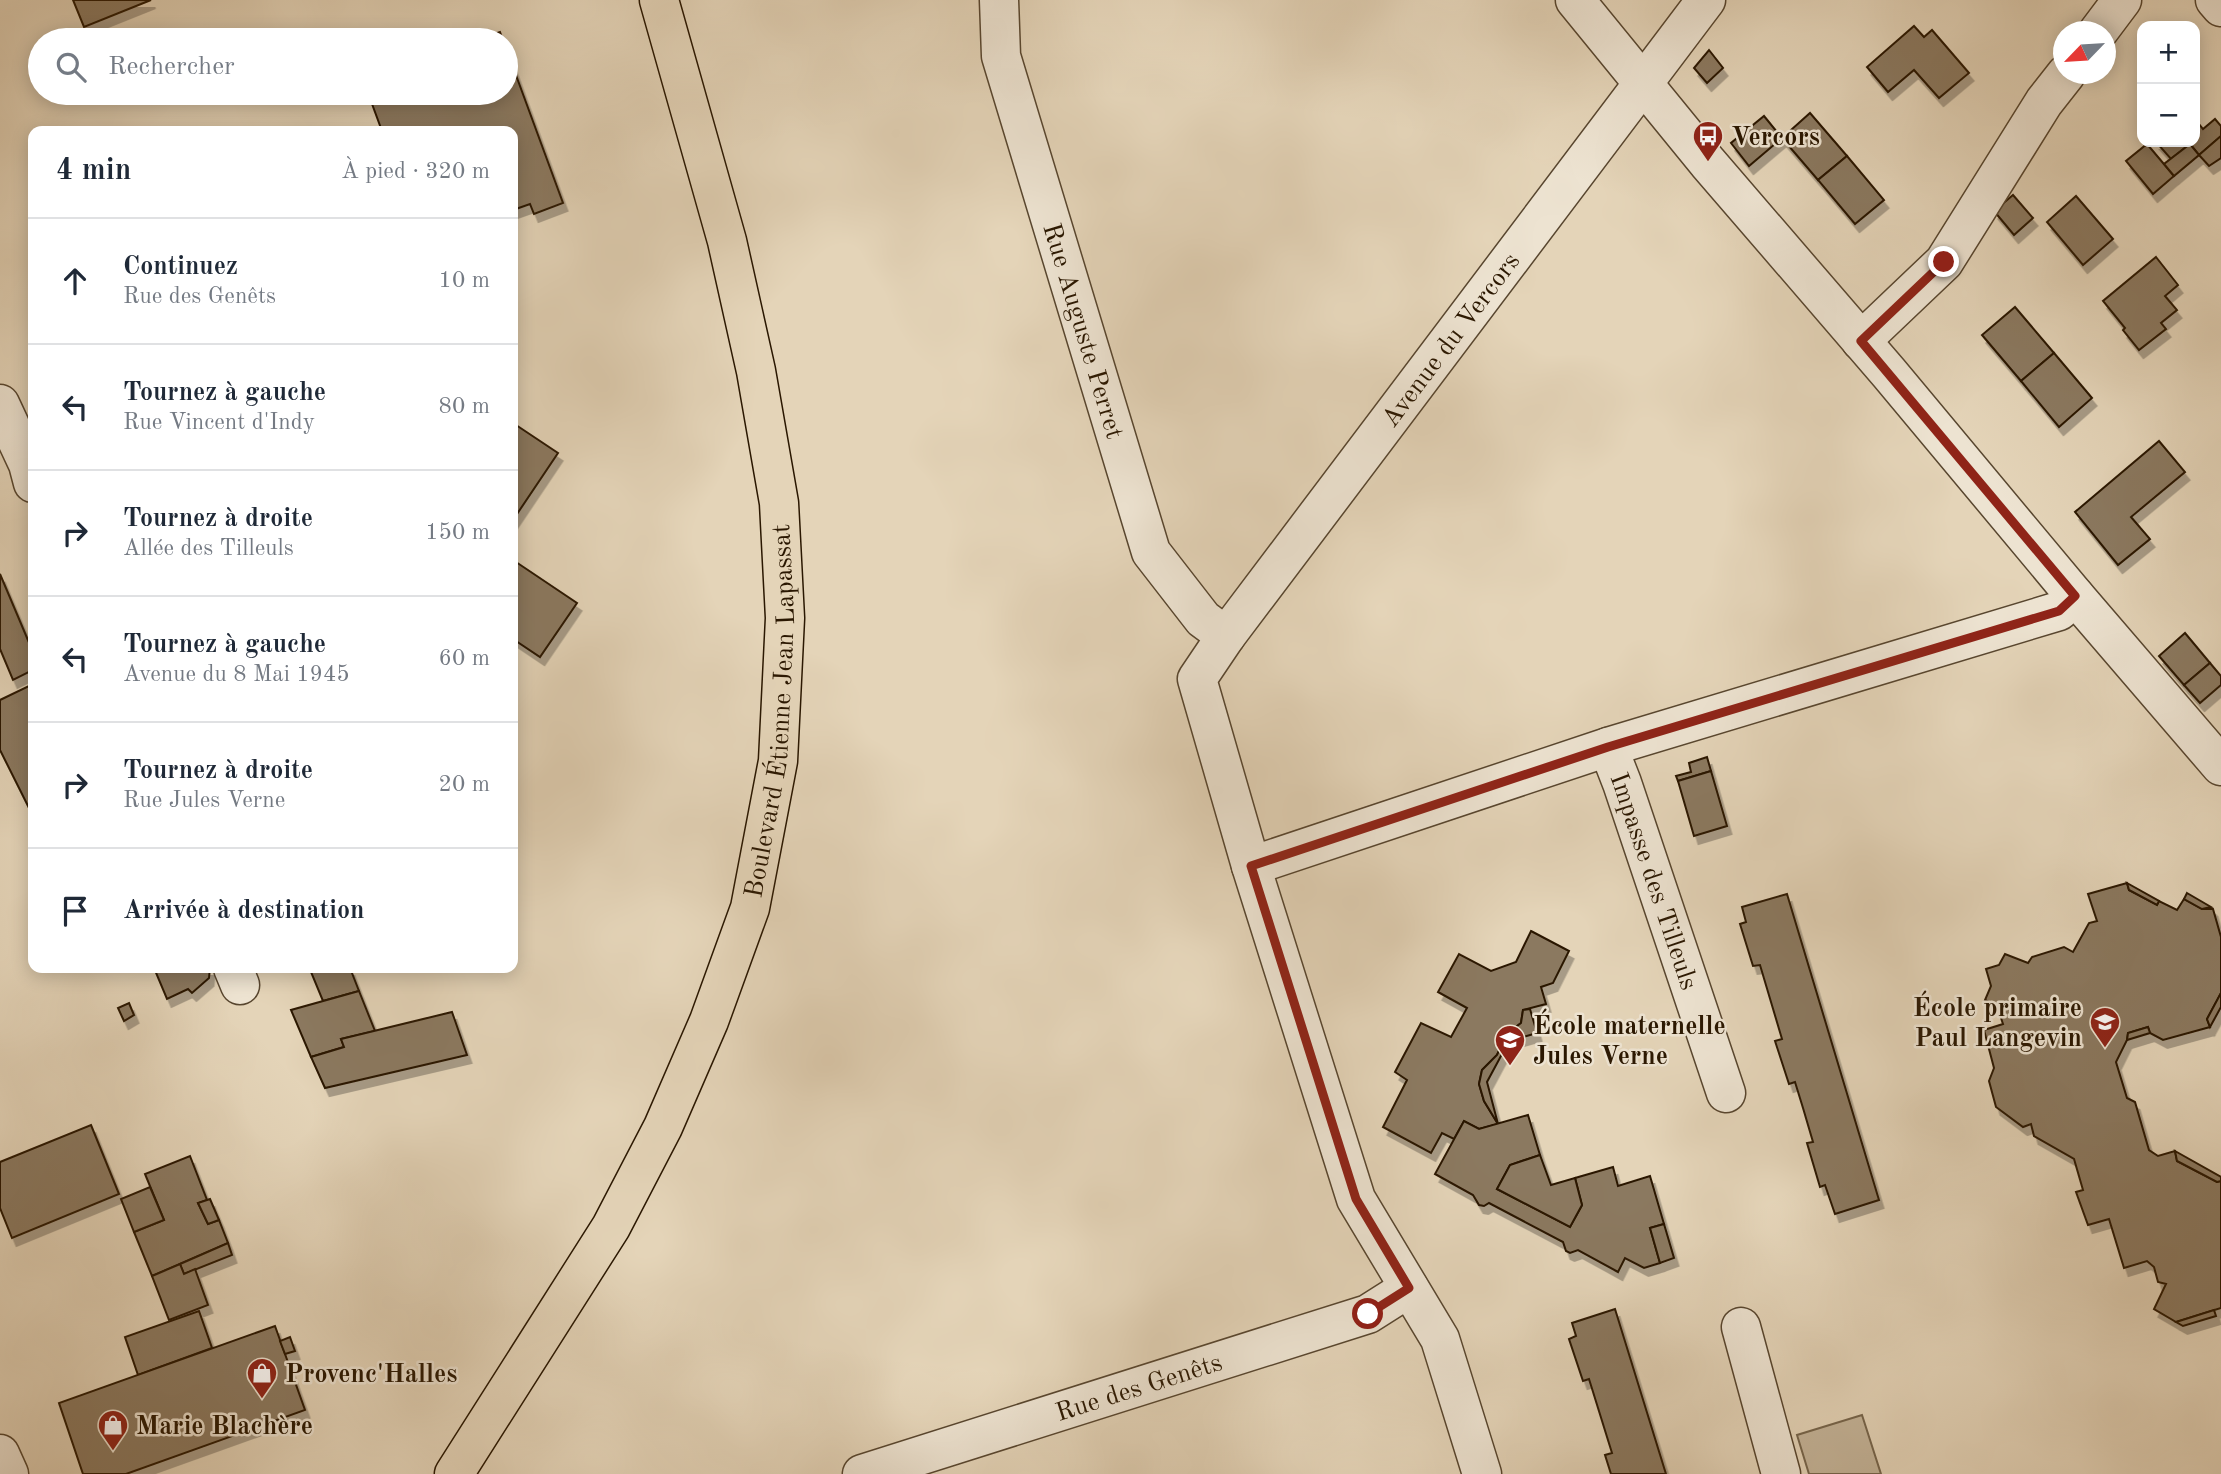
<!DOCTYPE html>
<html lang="fr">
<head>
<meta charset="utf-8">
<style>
	:root { --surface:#fff; --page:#f2f2f3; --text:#1f2937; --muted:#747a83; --line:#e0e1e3 }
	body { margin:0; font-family:"Old Standard TT",serif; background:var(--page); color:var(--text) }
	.controls { position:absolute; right:21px; top:21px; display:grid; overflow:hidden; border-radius:14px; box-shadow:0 4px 18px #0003 }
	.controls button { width:63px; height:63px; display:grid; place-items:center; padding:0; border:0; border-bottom:2px solid var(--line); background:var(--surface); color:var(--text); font:35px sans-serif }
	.compass { position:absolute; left:2053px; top:21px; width:63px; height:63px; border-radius:50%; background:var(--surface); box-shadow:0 4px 18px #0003; rotate:245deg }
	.stop { position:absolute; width:21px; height:21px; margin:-16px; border:5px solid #8f2418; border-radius:50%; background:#fff }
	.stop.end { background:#8f2418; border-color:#fff; box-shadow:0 2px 7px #0008 }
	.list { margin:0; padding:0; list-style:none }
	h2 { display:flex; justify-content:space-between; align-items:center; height:91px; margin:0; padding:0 28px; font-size:30px }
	h2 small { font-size:23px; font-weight:400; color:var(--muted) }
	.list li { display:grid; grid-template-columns:46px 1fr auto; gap:21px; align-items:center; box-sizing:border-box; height:126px; padding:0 28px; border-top:2px solid var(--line) }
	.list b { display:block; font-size:26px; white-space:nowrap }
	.list p { margin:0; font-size:23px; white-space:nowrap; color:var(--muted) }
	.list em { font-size:23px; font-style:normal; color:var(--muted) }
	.icon { flex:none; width:38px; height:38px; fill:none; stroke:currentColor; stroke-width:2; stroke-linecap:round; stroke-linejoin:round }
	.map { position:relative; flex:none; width:2221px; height:1474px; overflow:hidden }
	.search { position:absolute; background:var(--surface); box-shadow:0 4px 18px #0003; left:28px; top:28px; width:490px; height:77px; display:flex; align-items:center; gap:18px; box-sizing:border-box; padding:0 24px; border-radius:38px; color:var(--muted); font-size:26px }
	.panel { position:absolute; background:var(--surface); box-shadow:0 4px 18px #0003; left:28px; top:126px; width:490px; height:847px; border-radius:14px }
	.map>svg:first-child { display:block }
</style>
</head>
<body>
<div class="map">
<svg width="2221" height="1474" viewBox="0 0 2221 1474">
	<defs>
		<filter id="shadow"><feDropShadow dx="4.5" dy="8" stdDeviation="0" flood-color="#0004"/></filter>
	</defs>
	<rect width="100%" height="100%" fill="#e4d4b8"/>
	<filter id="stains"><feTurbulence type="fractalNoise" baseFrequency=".00286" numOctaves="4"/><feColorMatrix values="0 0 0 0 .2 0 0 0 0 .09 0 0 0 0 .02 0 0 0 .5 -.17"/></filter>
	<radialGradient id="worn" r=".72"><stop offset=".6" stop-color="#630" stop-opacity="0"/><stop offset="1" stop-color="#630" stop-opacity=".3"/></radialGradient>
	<path fill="#c4b499" stroke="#77664d" stroke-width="2" d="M 1862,1415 L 1881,1474 L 1809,1474 L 1797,1435 Z"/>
	<g fill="#8b7960" stroke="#2a1701" stroke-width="2" filter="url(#shadow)">
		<path d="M 73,0 L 151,0 L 84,27 Z"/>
		<path d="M 1914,26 L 1924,37 L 1932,30 L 1969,73 L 1939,98 L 1914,70 L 1888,92 L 1867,67 Z"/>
		<path d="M 500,32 L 503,40 L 477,40 Z"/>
		<path d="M 506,48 L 563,203 L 534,214 L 530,204 L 513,210 L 513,131 L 382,131 L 368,93 L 506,93 Z"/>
		<path d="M 1709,50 L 1723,68 L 1707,83 L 1694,68 Z"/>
		<path d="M 1810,113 L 1847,156 L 1818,180 L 1782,138 Z"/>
		<path d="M 1764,116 L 1782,138 L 1749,166 L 1731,143 Z"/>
		<path d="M 2195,119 L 2203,129 L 2215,119 L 2221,126 L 2221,136 L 2199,155 L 2190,144 L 2171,159 L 2156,142 L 2195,142 Z"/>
		<path d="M 2221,136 L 2221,158 L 2209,166 L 2199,155 Z"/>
		<path d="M 2147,144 L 2174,176 L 2153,194 L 2126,161 Z"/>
		<path d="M 2190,144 L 2199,155 L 2174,176 L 2164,164 Z"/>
		<path d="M 1847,156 L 1884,200 L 1855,224 L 1818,180 Z"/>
		<path d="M 2013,195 L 2033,218 L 2014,235 L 1994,211 Z"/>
		<path d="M 2076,196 L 2113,239 L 2083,265 L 2047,222 Z"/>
		<path d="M 2156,257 L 2178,285 L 2165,296 L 2177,310 L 2161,323 L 2166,329 L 2139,350 L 2123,330 L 2125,328 L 2103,301 Z"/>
		<path d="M 2015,307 L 2054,353 L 2021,381 L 1982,335 Z"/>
		<path d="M 2054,353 L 2092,398 L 2059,427 L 2021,381 Z"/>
		<path d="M 513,423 L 558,453 L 513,520 Z"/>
		<path d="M 2159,441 L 2185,472 L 2131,517 L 2150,539 L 2118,565 L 2075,512 Z"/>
		<path d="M 513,560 L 577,603 L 540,657 L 513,639 Z"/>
		<path d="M 0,574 L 33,652 L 33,670 L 13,680 L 0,649 Z"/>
		<path d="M 2185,633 L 2210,663 L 2184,685 L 2159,656 Z"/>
		<path d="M 2210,663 L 2221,676 L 2221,685 L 2200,703 L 2184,685 Z"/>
		<path d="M 33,684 L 33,814 L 32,814 L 0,750 L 0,700 Z"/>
		<path d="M 1707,757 L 1711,771 L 1678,781 L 1676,776 L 1691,772 L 1689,763 Z"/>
		<path d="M 1711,771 L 1727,826 L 1694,836 L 1678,781 Z"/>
		<path d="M 2127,883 L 2129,890 L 2157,905 L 2159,901 L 2177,910 L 2184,899 L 2202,909 L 2213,909 L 2221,937 L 2221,993 L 2207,1019 L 2210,1027 L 2163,1040 L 2150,1033 L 2148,1027 L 2128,1033 L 2127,1040 L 2116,1062 L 2127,1098 L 2135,1102 L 2149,1150 L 2158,1156 L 2175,1151 L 2177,1161 L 2217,1182 L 2221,1181 L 2221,1308 L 2176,1322 L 2154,1309 L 2166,1284 L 2158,1282 L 2154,1267 L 2147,1261 L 2124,1268 L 2109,1219 L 2088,1225 L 2076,1192 L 2083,1190 L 2074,1159 L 2034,1136 L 2031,1124 L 2023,1127 L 1996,1107 L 1989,1081 L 1994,1068 L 1984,1030 L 2003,1024 L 1997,1006 L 1985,1000 L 1991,986 L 1986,969 L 1999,965 L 2005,954 L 2028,963 L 2032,957 L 2064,947 L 2073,952 L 2089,923 L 2097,921 L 2088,894 Z"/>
		<path d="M 2127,883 L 2159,901 L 2157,905 L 2129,890 Z"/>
		<path d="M 2187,893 L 2211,907 L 2202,909 L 2184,899 Z"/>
		<path d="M 1787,894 L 1879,1200 L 1835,1214 L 1825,1185 L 1820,1187 L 1807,1143 L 1813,1142 L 1803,1108 L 1795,1082 L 1789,1084 L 1775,1041 L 1782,1039 L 1760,965 L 1753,966 L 1740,924 L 1746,922 L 1742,907 Z"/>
		<path d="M 1531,931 L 1569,951 L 1553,983 L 1541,987 L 1546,1004 L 1523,1010 L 1521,1023 L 1507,1034 L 1497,1055 L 1482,1070 L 1479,1084 L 1484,1101 L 1498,1124 L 1479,1129 L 1464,1121 L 1454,1139 L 1442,1133 L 1431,1153 L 1383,1127 L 1407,1080 L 1395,1072 L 1421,1023 L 1451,1037 L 1467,1008 L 1438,992 L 1459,954 L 1491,971 L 1516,962 Z"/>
		<path d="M 154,968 L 210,968 L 209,978 L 192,993 L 188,989 L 167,999 Z"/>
		<path d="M 327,968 L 350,968 L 359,991 L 323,1001 L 311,972 Z"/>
		<path d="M 359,991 L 375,1031 L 341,1039 L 344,1047 L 311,1057 L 291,1010 Z"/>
		<path d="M 2221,993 L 2221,1007 L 2210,1027 L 2207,1019 Z"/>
		<path d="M 129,1003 L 134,1015 L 124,1021 L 118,1008 Z"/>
		<path d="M 1530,1009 L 1537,1033 L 1509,1041 L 1487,1082 L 1498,1124 L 1484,1101 L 1479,1084 L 1482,1070 L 1497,1055 L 1507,1034 L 1521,1023 L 1523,1010 Z"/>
		<path d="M 452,1012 L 467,1055 L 325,1088 L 311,1057 L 344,1047 L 341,1039 Z"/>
		<path d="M 2148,1027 L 2150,1033 L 2127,1040 L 2128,1033 Z"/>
		<path d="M 1528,1115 L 1540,1155 L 1510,1165 L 1497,1189 L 1570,1227 L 1582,1205 L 1575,1178 L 1613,1167 L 1618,1186 L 1650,1176 L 1664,1224 L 1650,1228 L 1660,1263 L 1644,1268 L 1625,1258 L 1618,1272 L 1578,1250 L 1570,1253 L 1566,1251 L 1563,1242 L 1489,1203 L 1484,1206 L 1479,1205 L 1473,1195 L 1435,1174 L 1464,1121 L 1479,1129 Z"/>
		<path d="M 91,1125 L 119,1194 L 12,1238 L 0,1208 L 0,1162 Z"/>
		<path d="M 2175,1151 L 2221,1177 L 2221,1181 L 2217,1182 L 2177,1161 Z"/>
		<path d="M 1540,1155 L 1551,1185 L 1575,1178 L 1582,1205 L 1570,1227 L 1497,1189 L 1510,1165 Z"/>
		<path d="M 190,1156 L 207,1200 L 198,1203 L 208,1224 L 219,1220 L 228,1243 L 152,1276 L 134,1232 L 164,1220 L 145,1174 Z"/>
		<path d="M 150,1187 L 164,1220 L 134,1232 L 121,1199 Z"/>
		<path d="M 210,1199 L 219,1220 L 208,1224 L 198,1203 Z"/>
		<path d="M 1664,1224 L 1674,1258 L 1660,1263 L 1650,1228 Z"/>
		<path d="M 228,1243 L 232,1255 L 184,1274 L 180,1264 Z"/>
		<path d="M 180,1264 L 184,1274 L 195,1269 L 208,1305 L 169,1320 L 152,1276 Z"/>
		<path d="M 1615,1309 L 1666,1474 L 1611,1474 L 1605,1455 L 1612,1453 L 1589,1379 L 1583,1381 L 1569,1339 L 1576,1336 L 1572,1323 Z"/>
		<path d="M 2214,1310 L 2216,1316 L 2183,1326 L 2176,1322 Z"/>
		<path d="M 199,1311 L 212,1348 L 138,1375 L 125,1337 Z"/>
		<path d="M 275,1326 L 305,1410 L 126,1474 L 83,1474 L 59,1403 Z"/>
		<path d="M 290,1337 L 295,1351 L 285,1354 L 280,1341 Z"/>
	</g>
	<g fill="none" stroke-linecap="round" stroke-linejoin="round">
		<g stroke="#58462f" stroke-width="41">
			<g id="minor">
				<path id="s1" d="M 999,0 L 1001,56 L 1151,552 L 1203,619 L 1226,636"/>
				<path d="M 1575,0 L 1708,163 L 1889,373 L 2075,596 L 2221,766"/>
				<path d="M 2215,0 L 2221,7"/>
				<path d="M 2098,32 L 2122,0"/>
				<path d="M 1861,341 L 1944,262 L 2044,102 L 2066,74"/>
				<path d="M 0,404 L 28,464 L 33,483"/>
				<path id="s2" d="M 1608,747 L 1622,783 L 1726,1093"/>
				<path d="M 1251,866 L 1608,747 L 2059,611 L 2075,596"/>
				<path d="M 233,968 L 240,985"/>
				<path d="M 1741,1327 L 1781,1474"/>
				<path d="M 0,1454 L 9,1474"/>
				<path id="s3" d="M 862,1474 L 1368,1314 L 1409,1288"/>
				<path id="s4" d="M 1482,1474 L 1440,1339 L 1356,1199 L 1251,866 L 1197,679 L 1226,636 L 1706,0"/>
			</g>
		</g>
		<g stroke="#2a1701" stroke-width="41">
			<g id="primary">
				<path id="s5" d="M 454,1474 L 611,1227 L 663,1127 L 709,1021 L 750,908 L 778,761 L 785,618 L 779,503 L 756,371 L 727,241 L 659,0"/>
			</g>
		</g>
		<use href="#minor" stroke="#ede3d1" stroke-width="38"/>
		<use href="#primary" stroke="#e4d4b8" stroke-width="38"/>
	</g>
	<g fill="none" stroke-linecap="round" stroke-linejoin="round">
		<path stroke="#8f2418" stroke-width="9" d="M 1368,1314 L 1409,1288 L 1356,1199 L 1251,866 L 1608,747 L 2059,611 L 2075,596 L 1861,341 L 1944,262"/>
	</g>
	<defs>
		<g id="bus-pin" transform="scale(1.575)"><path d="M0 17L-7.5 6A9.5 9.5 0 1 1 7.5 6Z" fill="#8f2418" stroke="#ede3d1"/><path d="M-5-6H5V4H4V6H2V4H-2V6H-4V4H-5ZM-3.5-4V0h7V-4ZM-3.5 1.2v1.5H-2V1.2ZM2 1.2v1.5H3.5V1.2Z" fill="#fff"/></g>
		<g id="school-pin" transform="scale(1.575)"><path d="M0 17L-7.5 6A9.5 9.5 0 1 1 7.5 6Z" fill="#8f2418" stroke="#ede3d1"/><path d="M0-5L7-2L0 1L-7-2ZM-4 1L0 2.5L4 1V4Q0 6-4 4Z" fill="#fff"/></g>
		<g id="shop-pin" transform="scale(1.575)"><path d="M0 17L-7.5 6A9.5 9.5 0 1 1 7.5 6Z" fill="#8f2418" stroke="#ede3d1"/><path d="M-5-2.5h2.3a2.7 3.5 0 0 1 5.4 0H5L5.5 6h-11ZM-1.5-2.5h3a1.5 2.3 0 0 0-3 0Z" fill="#fff"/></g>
	</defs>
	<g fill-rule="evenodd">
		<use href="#bus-pin" x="1708" y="136"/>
		<use href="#school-pin" x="2105" y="1022"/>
		<use href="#school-pin" x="1510" y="1040"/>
		<use href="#shop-pin" x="262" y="1373"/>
		<use href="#shop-pin" x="113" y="1425"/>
	</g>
	<g text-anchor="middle" stroke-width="5" stroke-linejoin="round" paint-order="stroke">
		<g font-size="26" font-weight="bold" fill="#2a1701" stroke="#ede3d1" text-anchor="start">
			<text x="1731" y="145">Vercors</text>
			<text x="2082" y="1016" text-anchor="end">École primaire<tspan x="2082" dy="30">Paul Langevin</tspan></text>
			<text x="1533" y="1034">École maternelle<tspan x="1533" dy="30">Jules Verne</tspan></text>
			<text x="285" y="1382">Provenc'Halles</text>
			<text x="136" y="1434">Marie Blachère</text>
		</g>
		<g font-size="26" fill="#2a1701" stroke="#ede3d1">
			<text dy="9" stroke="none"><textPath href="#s1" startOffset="343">Rue Auguste Perret</textPath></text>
			<text dy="9" stroke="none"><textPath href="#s4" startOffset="1272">Avenue du Vercors</textPath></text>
			<text dy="9" stroke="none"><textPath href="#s5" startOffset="840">Boulevard Étienne Jean Lapassat</textPath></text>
			<text dy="9" stroke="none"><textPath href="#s2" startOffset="142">Impasse des Tilleuls</textPath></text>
			<text dy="9" stroke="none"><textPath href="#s3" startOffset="290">Rue des Genêts</textPath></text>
		</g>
	</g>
	<rect width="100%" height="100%" filter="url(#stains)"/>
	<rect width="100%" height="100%" fill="url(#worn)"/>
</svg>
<div class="controls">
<button>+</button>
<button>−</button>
</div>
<svg class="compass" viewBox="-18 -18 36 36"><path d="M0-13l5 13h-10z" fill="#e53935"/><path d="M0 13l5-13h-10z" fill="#747a83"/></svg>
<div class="stop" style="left:1368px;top:1314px"></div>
<div class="stop end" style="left:1944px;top:262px"></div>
<div class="search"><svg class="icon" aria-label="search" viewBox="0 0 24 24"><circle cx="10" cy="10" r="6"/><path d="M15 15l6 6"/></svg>Rechercher</div>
<section class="panel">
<h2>4 min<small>À pied · 320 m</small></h2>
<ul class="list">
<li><svg class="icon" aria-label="ahead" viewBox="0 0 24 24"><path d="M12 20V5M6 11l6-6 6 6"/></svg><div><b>Continuez</b><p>Rue des Genêts</p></div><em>10 m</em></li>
<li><svg class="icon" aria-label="left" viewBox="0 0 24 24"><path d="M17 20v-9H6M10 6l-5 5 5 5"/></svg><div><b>Tournez à gauche</b><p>Rue Vincent d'Indy</p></div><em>80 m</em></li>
<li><svg class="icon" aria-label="right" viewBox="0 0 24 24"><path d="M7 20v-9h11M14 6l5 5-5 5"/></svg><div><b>Tournez à droite</b><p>Allée des Tilleuls</p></div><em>150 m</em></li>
<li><svg class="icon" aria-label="left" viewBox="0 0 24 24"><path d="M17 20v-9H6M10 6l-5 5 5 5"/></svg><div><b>Tournez à gauche</b><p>Avenue du 8 Mai 1945</p></div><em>60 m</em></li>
<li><svg class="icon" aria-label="right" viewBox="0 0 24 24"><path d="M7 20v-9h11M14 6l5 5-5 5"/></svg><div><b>Tournez à droite</b><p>Rue Jules Verne</p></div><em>20 m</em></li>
<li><svg class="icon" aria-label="arrive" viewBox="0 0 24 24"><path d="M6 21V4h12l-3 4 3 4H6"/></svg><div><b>Arrivée à destination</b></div></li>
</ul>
</section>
</div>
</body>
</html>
